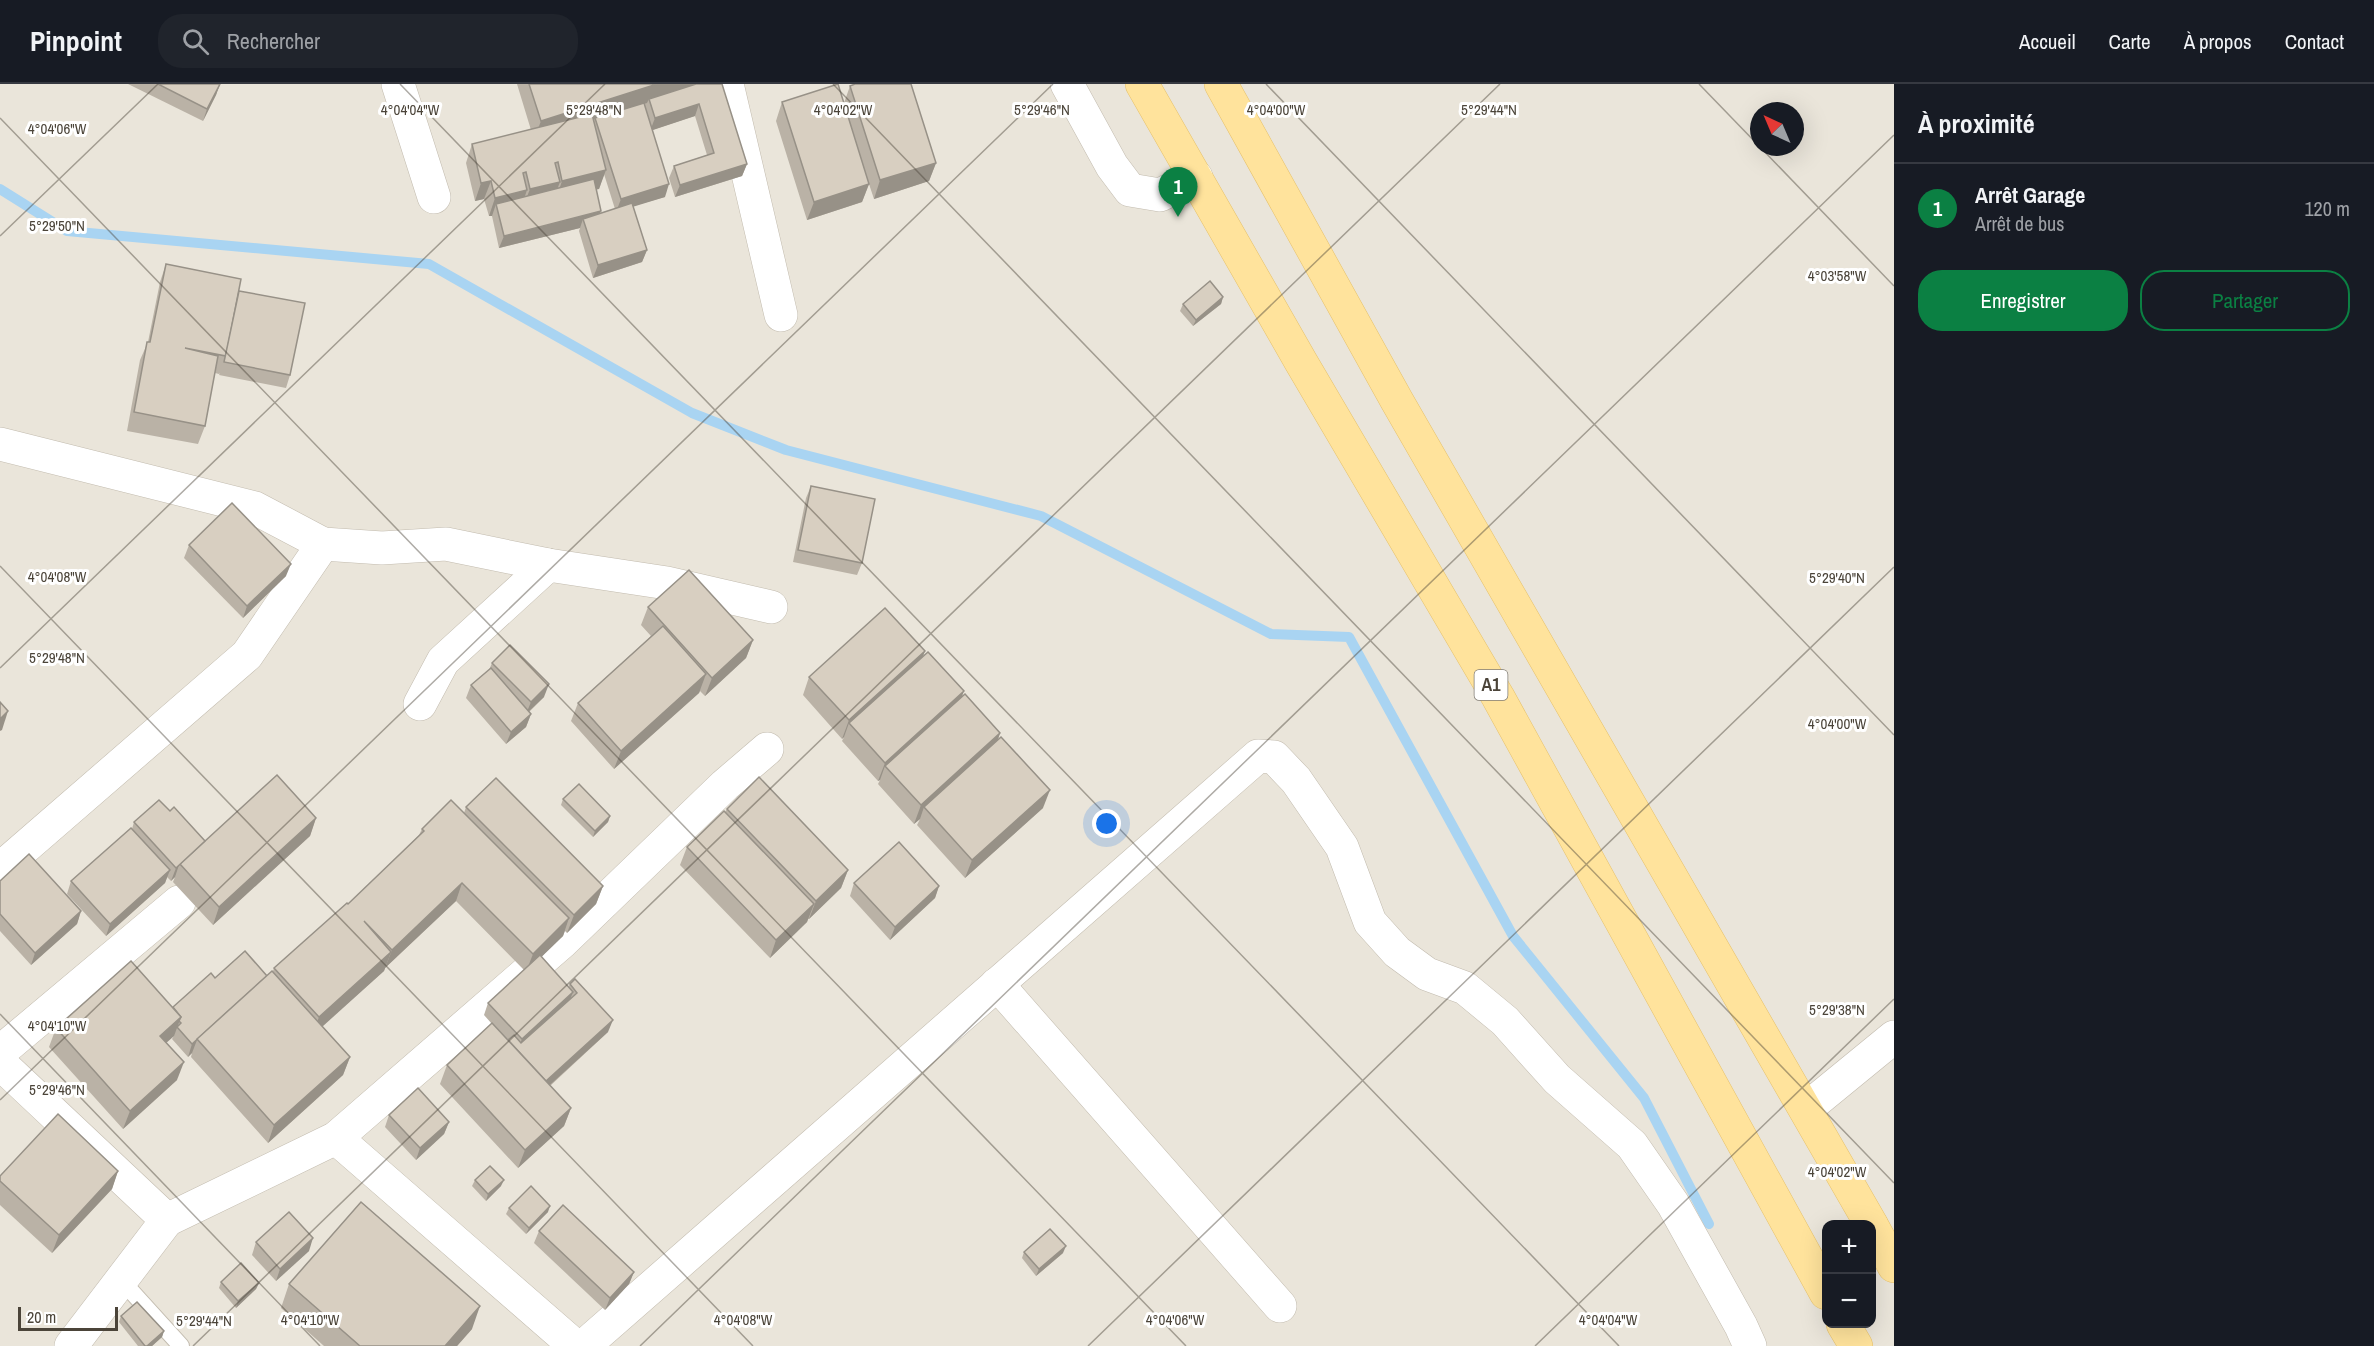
<!DOCTYPE html>
<html lang="fr">
<head>
<meta charset="utf-8">
<style>
	:root { --surface:#171b24; --page:#20242c; --text:#f1f3f6; --muted:#9ea1a6; --line:#363941; --accent:#0b8043 }
	body { margin:0; font-family:"Archivo Narrow",sans-serif; background:var(--page); color:var(--text) }
	.controls { position:absolute; right:18px; bottom:18px; display:grid; overflow:hidden; border-radius:12px; box-shadow:0 6px 24px #0002 }
	.controls button { width:54px; height:54px; display:grid; place-items:center; padding:0; border:0; border-bottom:2px solid var(--line); background:var(--surface); color:var(--text); font:30px sans-serif }
	.compass { position:absolute; left:1750px; top:18px; width:54px; height:54px; border-radius:50%; background:var(--surface); box-shadow:0 6px 24px #0002; rotate:316deg }
	.scale { position:absolute; left:18px; bottom:15px; width:100px; box-sizing:border-box; padding-left:6px; border:3px solid #4b4439; border-top:0; font-size:16px; line-height:21px; white-space:nowrap; color:#4b4439; -webkit-text-stroke:4px #fff; paint-order:stroke }
	.you { position:absolute; left:1107px; top:740px; width:21px; height:21px; margin:-15px; border:4px solid #fff; border-radius:50%; background:#1a73e8; box-shadow:0 0 0 9px #1a73e833 }
	.badge { display:grid; place-items:center; width:39px; height:39px; border-radius:50%; background:var(--accent); color:#fff; font-size:20px; font-weight:700 }
	.pin { position:absolute; translate:-50% -50px; filter:drop-shadow(0 2px 3px #0008) }
	.pin::after { content:''; position:absolute; top:32px; width:21px; height:18px; background:inherit; clip-path:polygon(0 0,100% 0,50% 100%) }
	.list { margin:0; padding:0; list-style:none }
	h2 { display:flex; justify-content:space-between; align-items:center; height:78px; margin:0; padding:0 24px; font-size:26px }
	h2 small { font-size:20px; font-weight:400; color:var(--muted) }
	.list li { display:grid; grid-template-columns:39px 1fr auto; gap:18px; align-items:center; box-sizing:border-box; height:90px; padding:0 24px; border-top:2px solid var(--line) }
	.list b { display:block; font-size:22px; white-space:nowrap }
	.list p { margin:0; font-size:20px; white-space:nowrap; color:var(--muted) }
	.list em { font-size:20px; font-style:normal; color:var(--muted) }
	.actions { display:flex; gap:12px; padding:18px 24px }
	.actions a { flex:1; padding:14px 0; border:2px solid var(--accent); border-radius:24px; text-align:center; font-size:21px; color:var(--accent) }
	.actions .main { background:var(--accent); color:#fff }
	.icon { flex:none; width:33px; height:33px; fill:none; stroke:currentColor; stroke-width:2; stroke-linecap:round; stroke-linejoin:round }
	.map { position:relative; flex:none; width:1894px; height:1262px; overflow:hidden }
	header { display:flex; align-items:center; gap:36px; box-sizing:border-box; height:84px; padding:0 30px; background:var(--surface); border-bottom:2px solid var(--line) }
	header strong { font-size:28px }
	nav { display:flex; gap:33px; margin-inline-start:auto; font-size:21px }
	.search { width:420px; height:54px; background:var(--page); display:flex; align-items:center; gap:15px; box-sizing:border-box; padding:0 21px; border-radius:24px; color:var(--muted); font-size:22px }
	main { display:flex }
	aside { flex:1; background:var(--surface) }
	.map>svg:first-child { display:block }
</style>
</head>
<body>
<header>
<strong>Pinpoint</strong>
<div class="search"><svg class="icon" aria-label="search" viewBox="0 0 24 24"><circle cx="10" cy="10" r="6"/><path d="M15 15l6 6"/></svg>Rechercher</div>
<nav><a>Accueil</a><a>Carte</a><a>À propos</a><a>Contact</a></nav>
</header>
<main>
<div class="map">
<svg width="1894" height="1262" viewBox="0 0 1894 1262">
	<rect width="100%" height="100%" fill="#f6f3ec"/>
	<path fill="#eae5da" fill-rule="evenodd" d="M 0,0 L 1894,0 L 1894,1262 L 0,1262 ZM 1759,27 L 1795,27 L 1795,63 L 1759,63 ZM 1826,1140 L 1872,1140 L 1872,1240 L 1826,1240 Z"/>
	<g fill="none" stroke-linecap="round" stroke-linejoin="round">
		<path stroke="#a9d4f2" stroke-width="10" d="M 0,105 L 67,147 L 429,180 L 692,329 L 786,366 L 1041,432 L 1271,550 L 1349,553 L 1513,852 L 1644,1014 L 1709,1140"/>
		<g stroke="#c2bbae" stroke-width="18">
			<path id="service" d="M 122,1197 L 181,1262"/>
		</g>
		<g stroke="#c2bbae" stroke-width="34">
			<g id="minor">
				<path d="M 398,0 L 434,113"/>
				<path d="M 727,0 L 781,231"/>
				<path d="M 1067,0 L 1112,82 L 1130,106 L 1160,111 L 1196,93"/>
				<path d="M 0,360 L 255,424 L 323,460 L 247,571 L 0,785"/>
				<path d="M 323,460 L 382,464 L 446,460 L 548,481 L 667,499 L 771,523"/>
				<path d="M 420,620 L 443,577 L 548,481"/>
				<path d="M 997,900 L 1280,1222"/>
				<path d="M 0,968 L 179,818"/>
				<path d="M 0,979 L 167,1136 L 336,1054 L 561,859 L 725,701 L 767,665"/>
				<path d="M 1806,1025 L 1894,953"/>
				<path d="M 336,1054 L 575,1262"/>
				<path d="M 71,1262 L 167,1136"/>
				<path d="M 584,1262 L 1258,672 L 1274,673 L 1296,696 L 1342,763 L 1370,838 L 1397,868 L 1427,890 L 1465,904 L 1505,937 L 1557,995 L 1632,1061 L 1673,1120 L 1741,1242 L 1750,1262"/>
			</g>
		</g>
		<g stroke="#e6c16a" stroke-width="34">
			<g id="primary">
				<path d="M 1142,0 L 1301,278 L 1498,613 L 1826,1209"/>
				<path d="M 1221,0 L 1397,317 L 1871,1140"/>
				<path d="M 1872,1142 L 1894,1182"/>
				<path d="M 1843,1240 L 1856,1262"/>
			</g>
		</g>
		<use href="#service" stroke="#fff" stroke-width="16"/>
		<use href="#minor" stroke="#fff" stroke-width="33"/>
		<use href="#primary" stroke="#ffe39c" stroke-width="33"/>
	</g>
	<g fill="#bab2a6" fill-rule="evenodd">
		<path d="M 128,0 L 220,0 L 216,11 L 203,37 Z"/>
		<path d="M 517,0 L 722,0 L 747,80 L 742,92 L 675,113 L 669,94 L 674,82 L 707,71 L 695,32 L 652,46 L 665,113 L 633,122 L 647,166 L 642,178 L 593,194 L 579,147 L 580,144 L 499,164 L 492,132 L 489,132 L 484,115 L 475,117 L 466,79 L 472,60 L 531,46 ZM 604,90 L 615,125 L 600,129 L 596,105 L 599,105 Z"/>
		<path d="M 850,2 L 936,79 L 929,97 L 874,115 L 869,100 L 862,118 L 807,136 L 776,37 L 782,18 L 844,19 Z"/>
		<path d="M 166,180 L 239,207 L 290,291 L 286,304 L 219,291 L 220,289 L 219,290 L 215,289 L 205,342 L 198,360 L 127,347 L 140,276 L 148,258 L 160,198 Z"/>
		<path d="M 1223,213 L 1221,220 L 1193,242 L 1180,227 L 1183,220 Z"/>
		<path d="M 811,402 L 862,479 L 857,491 L 793,478 L 806,414 Z"/>
		<path d="M 189,461 L 286,492 L 243,534 L 184,474 Z"/>
		<path d="M 648,523 L 753,556 L 746,574 L 705,612 L 700,607 L 699,609 L 614,685 L 571,637 L 578,619 L 651,552 L 641,541 Z"/>
		<path d="M 925,567 L 923,572 L 1000,649 L 998,656 L 1043,724 L 965,794 L 917,741 L 920,735 L 914,740 L 878,700 L 880,696 L 878,697 L 842,657 L 844,653 L 842,655 L 803,611 L 809,593 Z"/>
		<path d="M 492,579 L 544,613 L 529,628 L 531,630 L 526,643 L 506,660 L 466,614 L 471,601 L 489,586 Z"/>
		<path d="M 563,715 L 610,732 L 608,738 L 593,753 L 561,721 Z"/>
		<path d="M 466,723 L 603,802 L 596,820 L 567,849 L 565,847 L 563,852 L 541,873 L 568,903 L 570,900 L 575,895 L 608,948 L 550,1002 L 571,1024 L 564,1042 L 518,1084 L 440,1000 L 447,981 L 492,940 L 484,931 L 488,919 L 524,886 L 456,817 L 385,884 L 384,887 L 322,942 L 350,973 L 343,991 L 268,1059 L 191,973 L 192,969 L 188,973 L 172,955 L 174,952 L 166,958 L 177,996 L 123,1045 L 49,963 L 56,944 L 173,923 L 215,894 L 267,892 L 273,887 L 274,884 L 348,820 L 419,751 L 422,745 L 464,729 Z"/>
		<path d="M 727,725 L 848,786 L 841,804 L 809,835 L 808,835 L 807,838 L 770,874 L 680,781 L 687,763 L 725,728 Z"/>
		<path d="M 170,727 L 205,757 L 316,734 L 310,752 L 213,841 L 173,798 L 175,793 L 171,797 L 167,793 L 165,799 L 106,852 L 67,810 L 71,797 L 132,745 L 134,738 Z"/>
		<path d="M 0,797 L 81,827 L 77,840 L 31,881 L 0,847 Z"/>
		<path d="M 854,799 L 939,802 L 935,814 L 890,856 L 850,812 Z"/>
		<path d="M 389,1031 L 449,1038 L 444,1050 L 416,1076 L 385,1043 Z"/>
		<path d="M 118,1087 L 112,1105 L 52,1169 L 0,1121 L 0,1092 Z"/>
		<path d="M 475,1096 L 501,1102 L 486,1117 L 472,1102 Z"/>
		<path d="M 509,1124 L 548,1128 L 526,1150 L 506,1130 Z"/>
		<path d="M 539,1147 L 634,1188 L 629,1200 L 605,1226 L 534,1159 Z"/>
		<path d="M 256,1158 L 309,1167 L 276,1197 L 252,1171 Z"/>
		<path d="M 1024,1168 L 1063,1169 L 1036,1192 L 1022,1174 Z"/>
		<path d="M 221,1198 L 259,1199 L 256,1205 L 236,1224 L 219,1204 Z"/>
		<path d="M 289,1200 L 472,1245 L 457,1262 L 324,1262 L 281,1224 Z"/>
		<path d="M 121,1232 L 164,1247 L 162,1253 L 152,1262 L 138,1262 L 119,1238 Z"/>
	</g>
	<g fill="#979187">
		<path d="M 220,0 L 216,11 L 203,37 L 207,25 Z"/>
		<path d="M 657,0 L 708,0 L 649,15 L 647,19 L 596,36 L 595,34 L 594,36 L 534,55 L 541,37 Z"/>
		<path d="M 699,20 L 695,32 L 650,47 L 655,34 Z"/>
		<path d="M 936,79 L 929,97 L 874,115 L 880,96 Z"/>
		<path d="M 747,80 L 742,92 L 675,113 L 680,101 Z"/>
		<path d="M 606,86 L 599,105 L 556,115 L 562,97 Z"/>
		<path d="M 491,97 L 484,115 L 475,117 L 481,99 Z"/>
		<path d="M 560,98 L 553,116 L 523,123 L 530,105 Z"/>
		<path d="M 669,100 L 665,113 L 616,128 L 621,115 Z"/>
		<path d="M 869,100 L 862,118 L 807,136 L 814,118 Z"/>
		<path d="M 527,106 L 521,124 L 496,120 L 492,132 L 489,132 L 495,114 Z"/>
		<path d="M 601,127 L 597,139 L 583,135 L 580,144 L 499,164 L 504,152 Z"/>
		<path d="M 647,166 L 642,178 L 593,194 L 598,181 Z"/>
		<path d="M 1223,213 L 1221,220 L 1193,242 L 1196,236 Z"/>
		<path d="M 291,480 L 286,492 L 243,534 L 247,522 Z"/>
		<path d="M 753,556 L 746,574 L 705,612 L 712,594 Z"/>
		<path d="M 925,567 L 918,585 L 849,639 L 844,653 L 842,655 L 849,636 Z"/>
		<path d="M 706,590 L 699,609 L 614,685 L 621,667 Z"/>
		<path d="M 549,600 L 544,613 L 526,630 L 531,618 Z"/>
		<path d="M 964,607 L 957,626 L 885,682 L 880,696 L 878,697 L 885,679 Z"/>
		<path d="M 8,627 L 2,646 L 0,647 L 0,635 Z"/>
		<path d="M 531,630 L 526,643 L 506,660 L 511,648 Z"/>
		<path d="M 1000,649 L 994,667 L 924,723 L 920,735 L 914,740 L 921,721 Z"/>
		<path d="M 1050,706 L 1043,724 L 965,794 L 972,776 Z"/>
		<path d="M 610,732 L 608,738 L 593,753 L 595,747 Z"/>
		<path d="M 316,734 L 310,752 L 213,841 L 219,823 Z"/>
		<path d="M 179,781 L 175,793 L 171,797 L 176,784 Z"/>
		<path d="M 170,786 L 165,799 L 106,852 L 110,840 Z"/>
		<path d="M 848,786 L 841,804 L 809,835 L 816,817 Z"/>
		<path d="M 462,799 L 456,817 L 385,884 L 392,866 Z"/>
		<path d="M 603,802 L 596,820 L 567,849 L 574,831 Z"/>
		<path d="M 939,802 L 935,814 L 890,856 L 895,843 Z"/>
		<path d="M 814,820 L 807,838 L 770,874 L 776,856 Z"/>
		<path d="M 81,827 L 77,840 L 31,881 L 35,869 Z"/>
		<path d="M 569,834 L 563,852 L 526,888 L 533,870 Z"/>
		<path d="M 391,868 L 384,887 L 312,952 L 319,933 Z"/>
		<path d="M 573,908 L 568,921 L 517,967 L 522,955 Z"/>
		<path d="M 181,933 L 174,952 L 154,970 L 160,952 Z"/>
		<path d="M 613,936 L 608,948 L 540,1010 L 545,998 Z"/>
		<path d="M 197,956 L 192,969 L 188,973 L 192,960 Z"/>
		<path d="M 350,973 L 343,991 L 268,1059 L 274,1041 Z"/>
		<path d="M 184,978 L 177,996 L 123,1045 L 130,1027 Z"/>
		<path d="M 571,1024 L 564,1042 L 518,1084 L 525,1066 Z"/>
		<path d="M 449,1038 L 444,1050 L 416,1076 L 420,1064 Z"/>
		<path d="M 118,1087 L 112,1105 L 52,1169 L 59,1151 Z"/>
		<path d="M 504,1096 L 501,1102 L 486,1117 L 488,1110 Z"/>
		<path d="M 550,1122 L 548,1128 L 526,1150 L 529,1144 Z"/>
		<path d="M 313,1154 L 309,1167 L 276,1197 L 280,1185 Z"/>
		<path d="M 1066,1162 L 1063,1169 L 1036,1192 L 1039,1185 Z"/>
		<path d="M 634,1188 L 629,1200 L 605,1226 L 610,1214 Z"/>
		<path d="M 259,1199 L 256,1205 L 236,1224 L 238,1217 Z"/>
		<path d="M 480,1222 L 472,1245 L 457,1262 L 445,1262 Z"/>
		<path d="M 164,1247 L 162,1253 L 152,1262 L 147,1262 Z"/>
	</g>
	<g fill="#d8cfc1" stroke="#979187" stroke-width="1.5">
		<path d="M 158,0 L 220,0 L 207,25 Z"/>
		<path d="M 529,0 L 657,0 L 541,37 Z"/>
		<path d="M 696,0 L 722,0 L 747,80 L 680,101 L 674,82 L 714,69 L 699,20 L 655,34 L 649,15 Z"/>
		<path d="M 838,0 L 869,100 L 814,118 L 782,18 Z"/>
		<path d="M 855,0 L 911,0 L 936,79 L 880,96 L 850,2 Z"/>
		<path d="M 644,19 L 669,100 L 621,115 L 595,34 Z"/>
		<path d="M 592,30 L 606,86 L 562,97 L 558,78 L 555,79 L 560,98 L 530,105 L 526,88 L 523,89 L 527,106 L 495,114 L 491,97 L 481,99 L 472,60 Z"/>
		<path d="M 594,95 L 601,127 L 504,152 L 496,120 Z"/>
		<path d="M 632,119 L 647,166 L 598,181 L 583,135 Z"/>
		<path d="M 166,180 L 241,195 L 226,272 L 185,264 L 218,272 L 205,342 L 134,328 L 147,258 L 150,258 Z"/>
		<path d="M 1210,197 L 1223,213 L 1196,236 L 1183,220 Z"/>
		<path d="M 239,207 L 305,219 L 290,291 L 224,278 Z"/>
		<path d="M 811,402 L 875,415 L 862,479 L 798,466 Z"/>
		<path d="M 232,419 L 291,480 L 247,522 L 189,461 Z"/>
		<path d="M 689,486 L 753,556 L 712,594 L 648,523 Z"/>
		<path d="M 885,524 L 925,567 L 849,636 L 809,593 Z"/>
		<path d="M 663,542 L 706,590 L 621,667 L 578,619 Z"/>
		<path d="M 510,561 L 549,600 L 531,618 L 492,579 Z"/>
		<path d="M 928,568 L 964,607 L 885,679 L 849,639 Z"/>
		<path d="M 491,584 L 531,630 L 511,648 L 471,601 Z"/>
		<path d="M 965,610 L 1000,649 L 921,721 L 885,682 Z"/>
		<path d="M 0,618 L 8,627 L 0,635 Z"/>
		<path d="M 1001,653 L 1050,706 L 972,776 L 924,723 Z"/>
		<path d="M 277,691 L 316,734 L 219,823 L 180,780 Z"/>
		<path d="M 759,693 L 848,786 L 816,817 L 727,725 Z"/>
		<path d="M 496,694 L 603,802 L 574,831 L 466,723 Z"/>
		<path d="M 579,700 L 610,732 L 595,747 L 563,715 Z"/>
		<path d="M 159,716 L 170,727 L 174,723 L 205,757 L 176,784 L 134,738 Z"/>
		<path d="M 451,716 L 569,834 L 533,870 L 462,799 L 392,866 L 364,837 L 391,868 L 319,933 L 274,884 L 347,819 L 348,820 L 424,747 L 422,745 Z"/>
		<path d="M 724,727 L 814,820 L 776,856 L 687,763 Z"/>
		<path d="M 131,744 L 170,786 L 110,840 L 71,797 Z"/>
		<path d="M 899,758 L 939,802 L 895,843 L 854,799 Z"/>
		<path d="M 29,770 L 81,827 L 35,869 L 0,830 L 0,797 Z"/>
		<path d="M 245,867 L 267,892 L 192,960 L 177,943 L 181,939 L 179,937 L 181,933 L 173,923 L 211,889 L 215,894 Z"/>
		<path d="M 540,871 L 573,908 L 522,955 L 488,919 Z"/>
		<path d="M 131,877 L 181,933 L 160,952 L 184,978 L 130,1027 L 56,944 Z"/>
		<path d="M 272,887 L 350,973 L 274,1041 L 197,955 Z"/>
		<path d="M 575,895 L 613,936 L 546,997 L 508,956 L 514,951 L 521,959 L 577,909 L 570,900 Z"/>
		<path d="M 492,939 L 571,1024 L 525,1066 L 447,981 Z"/>
		<path d="M 418,1004 L 449,1038 L 420,1064 L 389,1031 Z"/>
		<path d="M 58,1030 L 118,1087 L 59,1151 L 0,1097 L 0,1092 Z"/>
		<path d="M 490,1082 L 504,1096 L 488,1110 L 475,1096 Z"/>
		<path d="M 531,1102 L 550,1122 L 529,1144 L 509,1124 Z"/>
		<path d="M 361,1118 L 480,1222 L 445,1262 L 360,1262 L 289,1200 Z"/>
		<path d="M 563,1121 L 634,1188 L 610,1214 L 539,1147 Z"/>
		<path d="M 289,1128 L 313,1154 L 280,1185 L 256,1158 Z"/>
		<path d="M 1050,1145 L 1066,1162 L 1039,1185 L 1024,1168 Z"/>
		<path d="M 241,1179 L 259,1199 L 238,1217 L 221,1198 Z"/>
		<path d="M 137,1218 L 164,1247 L 147,1262 L 145,1262 L 121,1232 Z"/>
	</g>
	<path fill="none" stroke="#4b4439" stroke-width="1.5" stroke-opacity="0.45" d="M 400,0 L 1619,1262M 833,0 L 1894,1099M 1266,0 L 1894,651M 1699,0 L 1759,62M 0,34 L 1186,1262M 1760,63 L 1894,202M 0,152 L 158,0M 0,482 L 753,1262M 0,584 L 605,0M 0,930 L 320,1262M 0,1016 L 1053,0M 193,1262 L 1500,0M 640,1262 L 1894,51M 1088,1262 L 1894,483M 1535,1262 L 1894,915"/>
	<g text-anchor="middle" stroke-width="6" stroke-linejoin="round" paint-order="stroke">
		<rect fill="#fff" stroke="#817c74" stroke-width="1.5" x="1474.5" y="586" width="33" height="30" rx="4.5"/>
		<g font-size="18" font-weight="bold" fill="#4b4439">
			<text x="1491" y="607">A1</text>
		</g>
	</g>
	<g font-size="15" text-anchor="middle" fill="#4b4439" stroke="#fff" stroke-width="6" stroke-linejoin="round" paint-order="stroke">
		<text x="594" y="31">5°29'48"N</text>
		<text x="1042" y="31">5°29'46"N</text>
		<text x="1489" y="31">5°29'44"N</text>
		<text x="1276" y="31">4°04'00"W</text>
		<text x="410" y="31">4°04'04"W</text>
		<text x="843" y="31">4°04'02"W</text>
		<text x="57" y="50">4°04'06"W</text>
		<text x="57" y="147">5°29'50"N</text>
		<text x="1837" y="197">4°03'58"W</text>
		<text x="57" y="498">4°04'08"W</text>
		<text x="1837" y="499">5°29'40"N</text>
		<text x="57" y="579">5°29'48"N</text>
		<text x="1837" y="645">4°04'00"W</text>
		<text x="1837" y="931">5°29'38"N</text>
		<text x="57" y="947">4°04'10"W</text>
		<text x="57" y="1011">5°29'46"N</text>
		<text x="1837" y="1093">4°04'02"W</text>
		<text x="310" y="1241">4°04'10"W</text>
		<text x="743" y="1241">4°04'08"W</text>
		<text x="1175" y="1241">4°04'06"W</text>
		<text x="1608" y="1241">4°04'04"W</text>
		<text x="204" y="1242">5°29'44"N</text>
	</g>
</svg>
<div class="controls">
<button>+</button>
<button>−</button>
</div>
<svg class="compass" viewBox="-18 -18 36 36"><path d="M0-13l5 13h-10z" fill="#e53935"/><path d="M0 13l5-13h-10z" fill="#9ea1a6"/></svg>
<div class="scale">20 m</div>
<div class="you"></div>
<div class="pin badge" style="left:1178px;top:133px">1</div>
</div>
<aside>
<h2>À proximité<small></small></h2>
<ul class="list">
<li><span class="badge">1</span><div><b>Arrêt Garage</b><p>Arrêt de bus</p></div><em>120 m</em></li>
</ul>
<div class="actions"><a class="main">Enregistrer</a><a>Partager</a></div>
</aside>
</main>
</body>
</html>
